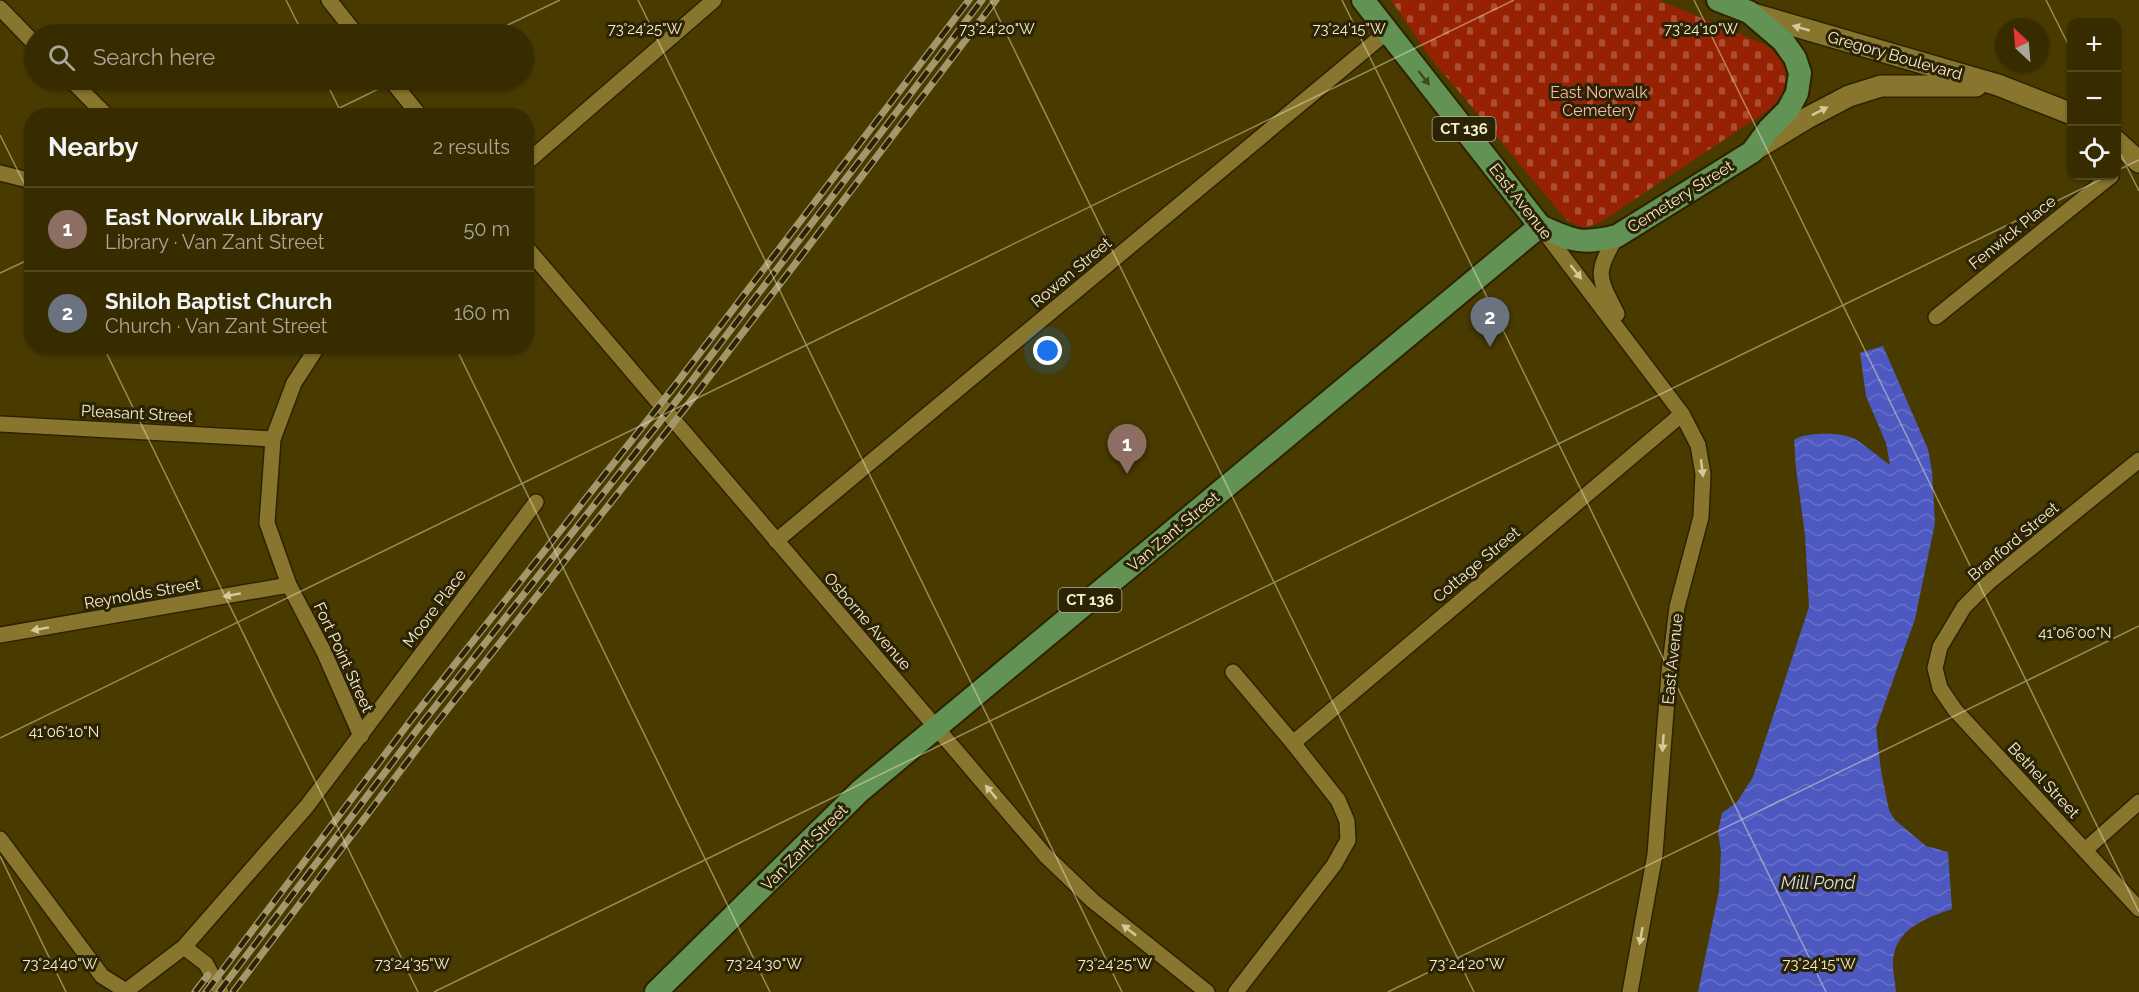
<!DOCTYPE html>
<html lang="en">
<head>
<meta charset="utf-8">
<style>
	:root { --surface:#372c00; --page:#42380f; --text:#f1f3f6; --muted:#aaa799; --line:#514822; --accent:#95b2f1 }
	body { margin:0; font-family:Raleway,sans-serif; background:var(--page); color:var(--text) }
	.controls { position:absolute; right:18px; top:18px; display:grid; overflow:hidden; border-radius:12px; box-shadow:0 2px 4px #0004 }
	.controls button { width:54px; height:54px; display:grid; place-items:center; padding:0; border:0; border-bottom:2px solid var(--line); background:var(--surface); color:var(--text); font:30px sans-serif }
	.compass { position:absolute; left:1995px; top:18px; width:54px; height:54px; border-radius:50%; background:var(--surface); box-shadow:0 2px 4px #0004; rotate:334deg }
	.you { position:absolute; left:1048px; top:351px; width:21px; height:21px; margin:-15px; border:4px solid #fff; border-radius:50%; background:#1a73e8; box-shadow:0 0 0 9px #1a73e833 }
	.badge { display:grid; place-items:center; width:39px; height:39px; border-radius:50%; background:var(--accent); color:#fff; font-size:20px; font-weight:700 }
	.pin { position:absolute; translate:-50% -50px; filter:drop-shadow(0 2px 3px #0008) }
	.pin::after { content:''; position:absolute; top:32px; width:21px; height:18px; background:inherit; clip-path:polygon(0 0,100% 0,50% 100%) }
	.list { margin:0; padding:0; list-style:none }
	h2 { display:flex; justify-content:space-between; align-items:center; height:78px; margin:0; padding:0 24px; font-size:26px }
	h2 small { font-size:20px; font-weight:400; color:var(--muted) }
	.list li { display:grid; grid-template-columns:39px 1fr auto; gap:18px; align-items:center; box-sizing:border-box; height:84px; padding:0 24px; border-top:2px solid var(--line) }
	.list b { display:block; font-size:22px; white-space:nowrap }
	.list p { margin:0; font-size:20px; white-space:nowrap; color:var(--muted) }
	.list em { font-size:20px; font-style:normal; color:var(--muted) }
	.icon { flex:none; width:33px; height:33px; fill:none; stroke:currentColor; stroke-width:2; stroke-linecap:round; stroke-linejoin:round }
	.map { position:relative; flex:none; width:2139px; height:992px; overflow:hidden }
	.search { position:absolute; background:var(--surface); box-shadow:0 2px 4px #0004; left:24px; top:24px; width:510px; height:66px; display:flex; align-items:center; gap:15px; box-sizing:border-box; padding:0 21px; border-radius:33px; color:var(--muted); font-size:22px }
	.panel { position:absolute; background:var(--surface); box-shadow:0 2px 4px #0004; left:24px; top:108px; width:510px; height:246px; border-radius:24px }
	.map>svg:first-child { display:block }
</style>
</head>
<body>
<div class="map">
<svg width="2139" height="992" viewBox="0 0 2139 992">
	<defs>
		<pattern id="cemetery-stones" width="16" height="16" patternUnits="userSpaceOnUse" patternTransform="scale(1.5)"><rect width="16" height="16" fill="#962203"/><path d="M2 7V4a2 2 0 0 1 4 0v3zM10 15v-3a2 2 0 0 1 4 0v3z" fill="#ab4d32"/></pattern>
		<pattern id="water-waves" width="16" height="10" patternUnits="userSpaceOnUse" patternTransform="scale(1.5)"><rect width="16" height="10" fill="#4d59c0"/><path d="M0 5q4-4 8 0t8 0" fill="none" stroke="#6771c7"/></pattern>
	</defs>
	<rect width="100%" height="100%" fill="#493b00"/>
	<path fill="url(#cemetery-stones)" d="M 1391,0 L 1658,0 L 1764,44 C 1791,63 1793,85 1770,109 L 1599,223 L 1583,228 L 1568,221 L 1559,211 L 1430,57 Z"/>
	<path fill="url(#water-waves)" d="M 1883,346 L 1928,449 L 1932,472 L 1935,523 L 1915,619 L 1876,728 L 1881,771 L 1889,810 L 1894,819 L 1926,846 L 1948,852 L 1952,909 C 1930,917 1900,926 1894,954 C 1891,966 1895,980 1896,992 L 1698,992 L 1719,891 L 1721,852 L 1718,832 L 1722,813 L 1737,802 L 1753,777 L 1809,607 L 1805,535 L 1796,468 L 1794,440 C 1806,432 1841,432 1855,439 C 1867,446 1878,457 1890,465 L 1886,443 L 1866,396 L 1860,353 Z"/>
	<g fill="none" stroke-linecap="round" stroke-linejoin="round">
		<g stroke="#2c2200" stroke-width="18">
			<g id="street">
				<path d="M 329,0 L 356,34"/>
				<path d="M 0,8 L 34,43"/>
				<path d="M 71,80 L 107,116"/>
				<path d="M 391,80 L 420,116"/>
				<path d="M 526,163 L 714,0"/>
				<path d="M 0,173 L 32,181"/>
				<path d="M 1543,230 L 1682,414 L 1698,445 L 1703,474 L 1701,517 L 1677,607 L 1669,673 L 1655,854 L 1630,992"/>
				<path d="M 526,247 L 1045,855 L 1093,901 L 1207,992"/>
				<path d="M 1617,314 C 1598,276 1594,274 1617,236"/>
				<path d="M 1936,317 L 2111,176"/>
				<path d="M 318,346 L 294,383 L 273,439 L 267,523 L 289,585 L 324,652 L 361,736"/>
				<path d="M 0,424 L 273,439"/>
				<path d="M 2139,460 L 1989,582 L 1964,607 L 1940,647 L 1935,668 L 1940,688 L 1955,710 L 2139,909"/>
				<path d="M 776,541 L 1388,31"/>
				<path d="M 0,635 L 289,585"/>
				<path d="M 1233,672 L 1293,743 L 1338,800 L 1347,821 L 1348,840 L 1334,865 L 1236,992"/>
				<path d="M 1293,743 L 1682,414"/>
				<path d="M 0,839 L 102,976 L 126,991 L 184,947 L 307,806 L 536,502"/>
				<path d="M 2085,850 L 2139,802"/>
				<path d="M 184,947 L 206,964 L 221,992"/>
			</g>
		</g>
		<g stroke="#2c2200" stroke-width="24">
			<g id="secondary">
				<path d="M 1750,13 L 1998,85 L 2072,114"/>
				<path d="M 2116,141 L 2139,162"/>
				<path d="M 1756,149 L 1807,118 L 1849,96 L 1881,86 L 1976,86"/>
			</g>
		</g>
		<g stroke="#2c2200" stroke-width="26">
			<g id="primary">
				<path d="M 1363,0 L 1540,226 C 1572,241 1582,245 1617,236 L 1752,152 L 1769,129 L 1788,110 L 1797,93 L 1800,73 L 1795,58 L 1783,41 L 1749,12 L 1718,0"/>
				<path d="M 656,992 L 860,791 L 1540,226"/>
			</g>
		</g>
		<use href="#street" stroke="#89762e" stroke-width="15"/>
		<use href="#secondary" stroke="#89762e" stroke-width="21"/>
		<use href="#primary" stroke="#639354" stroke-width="22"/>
		<g stroke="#a4986a" stroke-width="7">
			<g id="rail">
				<path d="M 195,992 L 208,975"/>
				<path d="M 206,992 L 414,716 L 673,388 L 969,0"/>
				<path d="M 219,992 L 423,722 L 681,395 L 982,0"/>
				<path d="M 233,992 L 432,729 L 690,402 L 996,0"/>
			</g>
		</g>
		<use href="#rail" stroke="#2b2305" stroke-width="4.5" stroke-dasharray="14" stroke-linecap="butt"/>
	</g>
	<defs><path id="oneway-solid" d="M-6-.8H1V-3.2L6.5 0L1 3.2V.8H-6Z" transform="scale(1.5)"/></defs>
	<g fill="#d6c99b">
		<use href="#oneway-solid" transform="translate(1801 28) rotate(-164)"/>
		<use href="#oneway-solid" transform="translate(1820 111) rotate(-27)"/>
		<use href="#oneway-solid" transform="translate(1576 272) rotate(52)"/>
		<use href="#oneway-solid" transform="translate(1702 468) rotate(83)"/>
		<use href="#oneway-solid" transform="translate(232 595) rotate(170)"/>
		<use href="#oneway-solid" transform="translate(40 629) rotate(170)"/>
		<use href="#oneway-solid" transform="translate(1663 743) rotate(94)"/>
		<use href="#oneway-solid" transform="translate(991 792) rotate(-130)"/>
		<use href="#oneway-solid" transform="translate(1129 930) rotate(-142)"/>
		<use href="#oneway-solid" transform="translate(1641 936) rotate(100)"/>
	</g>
	<use fill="#3f4a21" href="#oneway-solid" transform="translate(1424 78) rotate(52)"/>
	<path fill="none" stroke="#f7edca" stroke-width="1.5" stroke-opacity="0.45" d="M 286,0 L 303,34M 638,0 L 1122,992M 990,0 L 1474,992M 1342,0 L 1826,992M 1694,0 L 2139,912M 2046,0 L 2072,52M 489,34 L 560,0M 325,80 L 343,116M 323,116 L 397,80M 0,135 L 32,199M 2116,145 L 2139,191M 2116,171 L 2139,160M 0,273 L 32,258M 103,346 L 418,992M 455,346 L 770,992M 0,738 L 1514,0M 0,856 L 66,992M 434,992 L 2108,176M 1388,992 L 2139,626"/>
	<g text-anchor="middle" stroke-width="6" stroke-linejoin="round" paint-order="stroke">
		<g fill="#2b2305" stroke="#bab08f" stroke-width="1.5">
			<rect x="1432.5" y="117" width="63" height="24" rx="4.5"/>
			<rect x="1058.5" y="588" width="63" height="24" rx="4.5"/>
		</g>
		<g font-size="15" font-weight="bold" fill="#f7edca">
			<text x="1464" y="134">CT 136</text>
			<text x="1090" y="605">CT 136</text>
		</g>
		<g font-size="16" fill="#f7edca" stroke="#2b2305">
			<text transform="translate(1895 55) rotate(16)" y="6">Gregory Boulevard</text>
			<text transform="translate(1680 196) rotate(-32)" y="6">Cemetery Street</text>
			<text transform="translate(1521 201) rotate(52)" y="6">East Avenue</text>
			<text transform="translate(2012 232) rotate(-39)" y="6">Fenwick Place</text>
			<text transform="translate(1071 272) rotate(-40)" y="6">Rowan Street</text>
			<text transform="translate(137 413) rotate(3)" y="6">Pleasant Street</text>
			<text transform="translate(1173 531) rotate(-40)" y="6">Van Zant Street</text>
			<text transform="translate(2013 541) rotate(-40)" y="6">Branford Street</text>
			<text transform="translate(1476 564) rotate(-40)" y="6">Cottage Street</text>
			<text transform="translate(142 593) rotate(-10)" y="6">Reynolds Street</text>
			<text transform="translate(434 608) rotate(-53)" y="6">Moore Place</text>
			<text transform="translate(868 621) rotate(49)" y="6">Osborne Avenue</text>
			<text transform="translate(344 657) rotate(65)" y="6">Fort Point Street</text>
			<text transform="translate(1672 659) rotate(-84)" y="6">East Avenue</text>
			<text transform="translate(2044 780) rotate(47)" y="6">Bethel Street</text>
			<text transform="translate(804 847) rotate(-45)" y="6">Van Zant Street</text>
		</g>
		<g font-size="16" fill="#fbbcad" stroke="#2b2305">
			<text x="1599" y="98">East Norwalk<tspan x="1599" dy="18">Cemetery</tspan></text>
		</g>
		<g font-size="18" font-style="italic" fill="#d6ddf8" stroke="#2b2305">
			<text x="1818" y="889">Mill Pond</text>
		</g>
	</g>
	<g font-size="15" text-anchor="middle" fill="#f7edca" stroke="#2b2305" stroke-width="6" stroke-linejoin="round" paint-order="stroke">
		<text x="997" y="34">73°24'20"W</text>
		<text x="645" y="34">73°24'25"W</text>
		<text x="1349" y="34">73°24'15"W</text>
		<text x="1701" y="34">73°24'10"W</text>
		<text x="2075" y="638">41°06'00"N</text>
		<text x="64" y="737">41°06'10"N</text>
		<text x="60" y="969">73°24'40"W</text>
		<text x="412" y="969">73°24'35"W</text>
		<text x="764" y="969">73°24'30"W</text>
		<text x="1115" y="969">73°24'25"W</text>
		<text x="1467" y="969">73°24'20"W</text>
		<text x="1819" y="969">73°24'15"W</text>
	</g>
</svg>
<div class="controls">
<button>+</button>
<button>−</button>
<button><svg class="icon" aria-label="locate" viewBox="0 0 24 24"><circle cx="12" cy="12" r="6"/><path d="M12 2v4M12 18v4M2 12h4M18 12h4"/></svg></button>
</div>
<svg class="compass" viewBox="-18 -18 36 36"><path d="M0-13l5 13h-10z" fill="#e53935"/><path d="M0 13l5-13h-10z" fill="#aaa799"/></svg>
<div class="you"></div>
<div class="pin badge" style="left:1127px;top:474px;background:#8d6e63">1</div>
<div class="pin badge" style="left:1490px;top:347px;background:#6b7280">2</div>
<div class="search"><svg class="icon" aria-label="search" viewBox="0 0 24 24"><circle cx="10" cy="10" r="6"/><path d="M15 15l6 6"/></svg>Search here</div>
<section class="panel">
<h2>Nearby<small>2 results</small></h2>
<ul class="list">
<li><span class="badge" style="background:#8d6e63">1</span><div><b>East Norwalk Library</b><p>Library · Van Zant Street</p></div><em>50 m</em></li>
<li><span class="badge" style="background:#6b7280">2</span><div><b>Shiloh Baptist Church</b><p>Church · Van Zant Street</p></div><em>160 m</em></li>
</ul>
</section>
</div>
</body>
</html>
